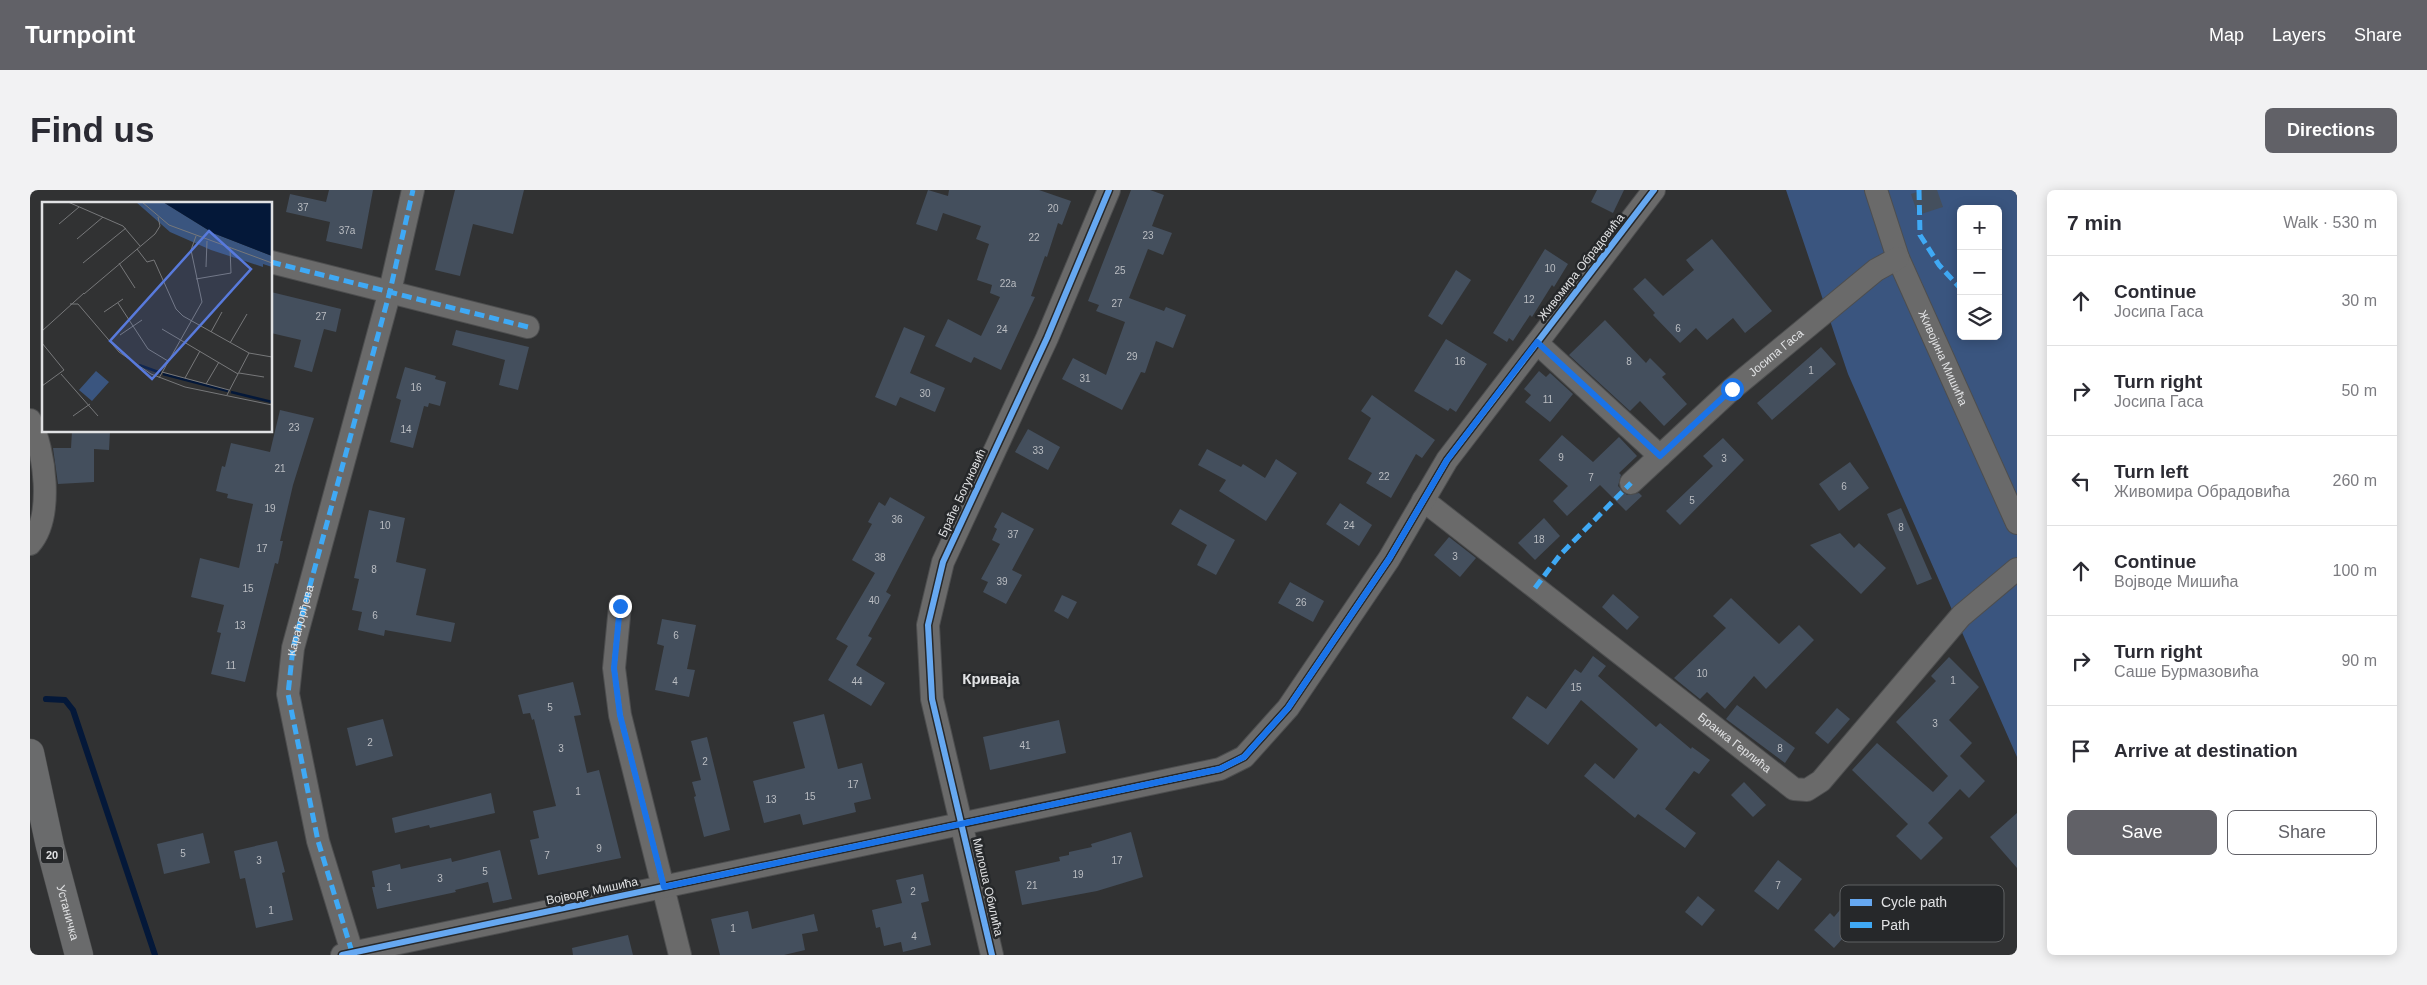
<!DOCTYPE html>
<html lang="en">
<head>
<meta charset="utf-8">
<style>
	:root { --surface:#fff; --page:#f2f2f3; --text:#2b2b33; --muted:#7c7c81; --line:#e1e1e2; --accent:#616167 }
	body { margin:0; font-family:Arial,sans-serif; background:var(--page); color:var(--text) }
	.controls { position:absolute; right:15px; top:15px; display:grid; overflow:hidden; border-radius:8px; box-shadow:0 2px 12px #0003 }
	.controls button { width:45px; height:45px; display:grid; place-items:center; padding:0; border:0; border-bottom:1px solid var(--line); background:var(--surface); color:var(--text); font:25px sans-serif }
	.stop { position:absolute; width:15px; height:15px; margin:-11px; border:4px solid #1a73e8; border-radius:50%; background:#fff }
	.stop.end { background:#1a73e8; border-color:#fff; box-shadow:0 1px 5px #0008 }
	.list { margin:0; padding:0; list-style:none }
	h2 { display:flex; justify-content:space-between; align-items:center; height:65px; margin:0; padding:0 20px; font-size:21px }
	h2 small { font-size:16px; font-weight:400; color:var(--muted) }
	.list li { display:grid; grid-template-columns:32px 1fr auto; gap:15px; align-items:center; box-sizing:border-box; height:90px; padding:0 20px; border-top:1px solid var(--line) }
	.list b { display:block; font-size:19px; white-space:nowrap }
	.list p { margin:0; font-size:16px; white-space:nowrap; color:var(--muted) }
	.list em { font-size:16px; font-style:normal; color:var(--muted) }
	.actions { display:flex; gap:10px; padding:15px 20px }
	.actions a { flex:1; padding:11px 0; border:1px solid var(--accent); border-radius:8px; text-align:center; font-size:18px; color:var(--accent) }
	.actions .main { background:var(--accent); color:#fff }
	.icon { flex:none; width:28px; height:28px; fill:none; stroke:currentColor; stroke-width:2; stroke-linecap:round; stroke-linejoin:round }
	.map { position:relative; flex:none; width:1987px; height:765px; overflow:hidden; border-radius:8px }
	header { display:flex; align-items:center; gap:30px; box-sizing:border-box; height:70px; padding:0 25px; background:var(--accent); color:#fff }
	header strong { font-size:24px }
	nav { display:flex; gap:28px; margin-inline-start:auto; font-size:18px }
	.intro { display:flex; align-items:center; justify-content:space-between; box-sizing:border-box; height:120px; padding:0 30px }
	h1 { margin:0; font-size:35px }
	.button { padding:12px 22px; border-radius:8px; background:var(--accent); color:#fff; font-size:18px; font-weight:700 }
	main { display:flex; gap:30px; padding:0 30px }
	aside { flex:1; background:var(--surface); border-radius:8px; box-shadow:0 2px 12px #0003 }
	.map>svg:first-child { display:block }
</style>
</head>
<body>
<header>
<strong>Turnpoint</strong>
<nav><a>Map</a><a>Layers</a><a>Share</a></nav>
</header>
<div class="intro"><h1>Find us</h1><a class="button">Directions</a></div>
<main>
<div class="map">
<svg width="1987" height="765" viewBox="0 0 1987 765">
	<rect width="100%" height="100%" fill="#313233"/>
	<path fill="#3a557f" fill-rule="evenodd" d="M 1756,0 L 1987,0 L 1987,567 L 1818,184 ZM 1931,19 L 1968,19 L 1968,146 L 1931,146 Z"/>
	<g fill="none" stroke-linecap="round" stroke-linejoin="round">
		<path stroke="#041839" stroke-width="6" d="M 16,509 L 35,510 L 43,520 L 125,765"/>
	</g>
	<g fill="#444f5d">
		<path d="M 299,0 L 343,0 L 332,59 L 296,51 L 300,32 L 256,22 L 260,4 L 296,12 Z"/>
		<path d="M 425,0 L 494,0 L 483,44 L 443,34 L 430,86 L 405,80 Z"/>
		<path d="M 898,0 L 918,6 L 919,0 L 1009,0 L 1041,11 L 1032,35 L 1028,33 L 1017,67 L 1015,66 L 1001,106 L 1005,107 L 971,180 L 944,167 L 941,173 L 905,156 L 918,129 L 951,146 L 970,107 L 960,103 L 962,95 L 947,90 L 959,54 L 946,49 L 951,36 L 913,23 L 907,41 L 886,34 Z"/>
		<path d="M 1101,0 L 1120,0 L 1134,5 L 1122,36 L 1142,43 L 1133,65 L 1118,59 L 1099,108 L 1134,121 L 1136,117 L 1156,125 L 1143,158 L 1126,151 L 1115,183 L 1111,182 L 1092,220 L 1032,189 L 1043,168 L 1076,185 L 1095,132 L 1066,121 L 1069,115 L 1058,111 Z"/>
		<path d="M 1567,0 L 1594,0 L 1583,23 L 1561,12 Z"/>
		<path d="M 1893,0 L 1907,0 L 1913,17 L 1888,25 L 1881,4 Z"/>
		<path d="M 1682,49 L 1742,121 L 1715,143 L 1703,128 L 1677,150 L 1666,138 L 1650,153 L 1623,125 L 1625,123 L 1603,99 L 1615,88 L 1633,106 L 1664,80 L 1656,70 Z"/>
		<path d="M 1515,59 L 1538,74 L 1524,97 L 1522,95 L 1502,127 L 1500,125 L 1483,151 L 1479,148 L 1477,152 L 1463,143 Z"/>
		<path d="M 1426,80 L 1441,90 L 1412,135 L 1398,126 Z"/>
		<path d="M 241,102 L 311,119 L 306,142 L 294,139 L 282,182 L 264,177 L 271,150 L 241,143 Z"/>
		<path d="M 1575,130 L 1616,173 L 1620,168 L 1636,184 L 1632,187 L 1657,214 L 1634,236 L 1610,211 L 1600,221 L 1539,165 Z"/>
		<path d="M 874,137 L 895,146 L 880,183 L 915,198 L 905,222 L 870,207 L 866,216 L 845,207 Z"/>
		<path d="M 426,140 L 499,157 L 488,200 L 469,195 L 475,170 L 422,155 Z"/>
		<path d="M 1416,149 L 1457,174 L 1426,222 L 1420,218 L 1418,221 L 1384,201 Z"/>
		<path d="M 1791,157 L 1806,174 L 1742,230 L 1727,213 Z"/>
		<path d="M 375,177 L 406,186 L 405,189 L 416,192 L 410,216 L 399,213 L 398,217 L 394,216 L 383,258 L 360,252 L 371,210 L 366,208 Z"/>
		<path d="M 1509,181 L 1516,187 L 1520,183 L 1543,204 L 1520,232 L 1495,212 L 1501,205 L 1494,199 Z"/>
		<path d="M 1342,205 L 1405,250 L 1392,268 L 1386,264 L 1361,308 L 1336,293 L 1342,283 L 1318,269 L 1341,228 L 1331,221 Z"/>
		<path d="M 250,220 L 284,228 L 263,295 L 250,351 L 253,351 L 248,374 L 245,373 L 215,492 L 181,484 L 191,443 L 187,442 L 194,415 L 161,407 L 170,368 L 209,378 L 223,314 L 197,308 L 198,304 L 186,301 L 192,276 L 195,277 L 201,253 L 240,262 Z"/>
		<path d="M 998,239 L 1030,257 L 1018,280 L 985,262 Z"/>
		<path d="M 42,241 L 80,241 L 79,260 L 64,259 L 64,292 L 28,294 L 23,258 L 41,258 Z"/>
		<path d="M 1532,245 L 1563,272 L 1589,247 L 1607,266 L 1589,283 L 1591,285 L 1588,296 L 1597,305 L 1609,303 L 1612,306 L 1596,321 L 1570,295 L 1537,326 L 1523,311 L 1538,296 L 1509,270 Z"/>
		<path d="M 1693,248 L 1714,270 L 1650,335 L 1636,321 L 1683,276 L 1673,266 Z"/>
		<path d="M 1177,259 L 1211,277 L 1213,274 L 1235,288 L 1246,269 L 1267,283 L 1236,331 L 1189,301 L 1196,290 L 1168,275 Z"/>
		<path d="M 1820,272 L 1839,298 L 1809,321 L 1789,294 Z"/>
		<path d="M 860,307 L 895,327 L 856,402 L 861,405 L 838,446 L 842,448 L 826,475 L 855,493 L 841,516 L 798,490 L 818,456 L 806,449 L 845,383 L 822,370 L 842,334 L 838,332 L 849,312 L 855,316 Z"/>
		<path d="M 1310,313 L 1342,335 L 1329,356 L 1296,334 Z"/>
		<path d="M 1871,318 L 1902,389 L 1887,395 L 1857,324 Z"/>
		<path d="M 1150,319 L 1205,350 L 1186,385 L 1167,375 L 1177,355 L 1141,334 Z"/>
		<path d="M 339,320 L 375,328 L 366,372 L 396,379 L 386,425 L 425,433 L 421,452 L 355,440 L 354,446 L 328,440 L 332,422 L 322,420 L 329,389 L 324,388 Z"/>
		<path d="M 972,322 L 1004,339 L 982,380 L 992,385 L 976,414 L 953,402 L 958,392 L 951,389 L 970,354 L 962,350 L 967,339 L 964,337 Z"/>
		<path d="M 1514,328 L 1530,346 L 1505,370 L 1488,353 Z"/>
		<path d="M 1810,343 L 1824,358 L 1829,353 L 1856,378 L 1831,404 L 1780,355 Z"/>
		<path d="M 1419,347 L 1446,368 L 1430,387 L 1404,365 Z"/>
		<path d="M 1260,392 L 1294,411 L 1283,432 L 1248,413 Z"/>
		<path d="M 1583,404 L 1609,427 L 1597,440 L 1572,417 Z"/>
		<path d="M 1032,405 L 1047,412 L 1038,429 L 1024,421 Z"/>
		<path d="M 1701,408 L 1749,454 L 1769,435 L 1784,450 L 1736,499 L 1724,486 L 1695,519 L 1677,502 L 1670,509 L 1644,488 L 1696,438 L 1683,426 Z"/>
		<path d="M 632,429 L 666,435 L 657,479 L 665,480 L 659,507 L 625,500 L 634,456 L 627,454 Z"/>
		<path d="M 1563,466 L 1576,476 L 1568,486 L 1626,537 L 1630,533 L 1661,559 L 1662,557 L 1680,570 L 1669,584 L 1664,581 L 1635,619 L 1666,643 L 1655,658 L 1608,624 L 1605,628 L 1554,586 L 1565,573 L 1584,589 L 1608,559 L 1551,510 L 1518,555 L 1482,528 L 1497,506 L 1516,519 L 1545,479 L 1551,483 Z"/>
		<path d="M 1919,467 L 1949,497 L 1919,530 L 1942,553 L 1930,566 L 1955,591 L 1939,608 L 1930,599 L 1898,633 L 1913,648 L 1891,670 L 1866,646 L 1878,634 L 1822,580 L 1847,553 L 1903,602 L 1918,586 L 1866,532 L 1906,491 L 1901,486 Z"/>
		<path d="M 543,492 L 551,525 L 544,526 L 557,583 L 569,580 L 591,668 L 508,685 L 500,650 L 509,648 L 503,621 L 526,616 L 504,529 L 502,530 L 500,523 L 493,524 L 488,505 Z"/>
		<path d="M 1707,515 L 1765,558 L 1755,573 L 1696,529 Z"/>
		<path d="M 1807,518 L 1820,529 L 1798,554 L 1785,543 Z"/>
		<path d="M 794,524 L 808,579 L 832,573 L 841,609 L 824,613 L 826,622 L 773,635 L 770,624 L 734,633 L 723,591 L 775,578 L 763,532 Z"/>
		<path d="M 353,529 L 363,566 L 326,576 L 317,538 Z"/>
		<path d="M 1029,530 L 1036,563 L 960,580 L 953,547 Z"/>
		<path d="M 677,547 L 700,640 L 674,647 L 664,607 L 666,606 L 662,592 L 671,590 L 661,551 Z"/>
		<path d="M 1714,592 L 1736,615 L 1723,627 L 1701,605 Z"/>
		<path d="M 461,603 L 465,623 L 400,638 L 399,635 L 365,643 L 362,628 Z"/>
		<path d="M 1987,623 L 1987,678 L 1960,647 Z"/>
		<path d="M 1101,642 L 1113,687 L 1067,701 L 992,715 L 985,681 L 1030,671 L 1029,667 L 1039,665 L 1039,662 L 1062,657 L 1061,654 Z"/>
		<path d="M 173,643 L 180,673 L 134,684 L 127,654 Z"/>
		<path d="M 247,651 L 255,682 L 252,683 L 263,730 L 226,738 L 215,688 L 210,689 L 204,661 Z"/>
		<path d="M 470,660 L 482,709 L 463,713 L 458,692 L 425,700 L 426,702 L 347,719 L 342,697 L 345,697 L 342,681 L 370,674 L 371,679 L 421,668 L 422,672 Z"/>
		<path d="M 1748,670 L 1772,689 L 1748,720 L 1724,701 Z"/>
		<path d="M 893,684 L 899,711 L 891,713 L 901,755 L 873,762 L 871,752 L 854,756 L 850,737 L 846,738 L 842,720 L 872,713 L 866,690 Z"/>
		<path d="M 1668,706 L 1685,720 L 1672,736 L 1655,722 Z"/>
		<path d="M 1815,714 L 1831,728 L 1804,758 L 1784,740 L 1800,723 L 1804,727 Z"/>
		<path d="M 718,721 L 722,739 L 784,724 L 788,741 L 772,744 L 775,760 L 754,765 L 690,765 L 681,729 Z"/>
		<path d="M 598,745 L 603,765 L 543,765 L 542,758 Z"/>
	</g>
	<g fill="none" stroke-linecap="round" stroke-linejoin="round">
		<g stroke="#4d4e4f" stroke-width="24">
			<g id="minor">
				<path id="s1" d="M 1846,0 L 1868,68 L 1987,333"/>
				<path d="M 241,72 L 498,137"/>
				<path d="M 1507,153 L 1630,266"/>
				<path d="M 0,230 C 15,260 24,327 0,354"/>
				<path id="s2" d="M 1601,293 L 1702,199 L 1846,80 L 1868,68"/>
				<path id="s3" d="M 1393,310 L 1764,599 L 1777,600 L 1791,591 L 1931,426 L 1987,379"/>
				<path d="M 590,416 L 584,478 L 590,525 L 650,765"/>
				<path d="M 322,762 L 288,651 L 258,504 L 263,458 L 360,101 L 383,0"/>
				<path d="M 312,765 L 1190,579 L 1214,567 L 1258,518 L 1359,369 L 1417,270 L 1624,0"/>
				<path d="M 962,765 L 902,509 L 898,435 L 913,372 L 1017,148 L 1079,0"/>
			</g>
		</g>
		<g stroke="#4d4e4f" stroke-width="29">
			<g id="major">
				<path id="s4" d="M 0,563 L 20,656 L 49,765"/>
			</g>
		</g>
		<use href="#minor" stroke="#6a6a6a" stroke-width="22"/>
		<use href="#major" stroke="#6a6b6c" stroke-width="28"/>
		<g stroke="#3fa9f5" stroke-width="5" stroke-dasharray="10 5" stroke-linecap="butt">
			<path d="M 1889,0 L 1890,45 L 1909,75 L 1931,99"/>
			<path d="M 241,72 L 498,137"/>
			<path d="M 1505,398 L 1530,365 L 1601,293"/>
			<path d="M 590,416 L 584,478 L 590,525 L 634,697"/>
			<path id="s5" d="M 322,762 L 288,651 L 258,504 L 263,458 L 360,101 L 383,0"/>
		</g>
		<g stroke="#26282a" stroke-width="9">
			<g id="cycleway">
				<path d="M 312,765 L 1190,579 L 1214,567 L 1258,518 L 1359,369 L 1417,270 L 1624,0"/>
				<path d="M 962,765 L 902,509 L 898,435 L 913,372 L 1017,148 L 1079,0"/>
			</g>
		</g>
		<use href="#cycleway" stroke="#66a8f1" stroke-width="6"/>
	</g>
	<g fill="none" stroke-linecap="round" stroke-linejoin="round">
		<path stroke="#1a73e8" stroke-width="6" d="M 590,416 L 584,478 L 590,525 L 634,697 L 1190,579 L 1214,567 L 1258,518 L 1359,369 L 1417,270 L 1507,152 L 1630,266 L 1702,199"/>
	</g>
	<g text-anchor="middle" stroke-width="5" stroke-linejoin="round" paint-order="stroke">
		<g font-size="10" fill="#babdc2">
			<text x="273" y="21">37</text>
			<text x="1023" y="22">20</text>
			<text x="317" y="44">37a</text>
			<text x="1118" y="49">23</text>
			<text x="1004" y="51">22</text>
			<text x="1520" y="82">10</text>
			<text x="1090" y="84">25</text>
			<text x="978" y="97">22a</text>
			<text x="1499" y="113">12</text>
			<text x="1087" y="117">27</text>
			<text x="291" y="130">27</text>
			<text x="1648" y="142">6</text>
			<text x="972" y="143">24</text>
			<text x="1102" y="170">29</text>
			<text x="1430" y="175">16</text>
			<text x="1599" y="175">8</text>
			<text x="1781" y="184">1</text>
			<text x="1055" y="192">31</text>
			<text x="386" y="201">16</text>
			<text x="895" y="207">30</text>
			<text x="1518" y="213">11</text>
			<text x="264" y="241">23</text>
			<text x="376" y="243">14</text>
			<text x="1008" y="264">33</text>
			<text x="1531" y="271">9</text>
			<text x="1694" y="272">3</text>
			<text x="250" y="282">21</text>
			<text x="1354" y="290">22</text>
			<text x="1561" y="291">7</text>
			<text x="1814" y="300">6</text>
			<text x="1662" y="314">5</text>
			<text x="240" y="322">19</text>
			<text x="867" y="333">36</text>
			<text x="355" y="339">10</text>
			<text x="1319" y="339">24</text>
			<text x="1871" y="341">8</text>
			<text x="983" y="348">37</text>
			<text x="1509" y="353">18</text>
			<text x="232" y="362">17</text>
			<text x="1425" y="370">3</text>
			<text x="850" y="371">38</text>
			<text x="344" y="383">8</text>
			<text x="972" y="395">39</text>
			<text x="218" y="402">15</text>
			<text x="844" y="414">40</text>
			<text x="1271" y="416">26</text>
			<text x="345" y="429">6</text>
			<text x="210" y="439">13</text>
			<text x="646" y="449">6</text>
			<text x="201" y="479">11</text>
			<text x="1672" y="487">10</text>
			<text x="1923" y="494">1</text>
			<text x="645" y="495">4</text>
			<text x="827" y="495">44</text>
			<text x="1546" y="501">15</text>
			<text x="520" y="521">5</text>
			<text x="1905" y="537">3</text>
			<text x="340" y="556">2</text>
			<text x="995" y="559">41</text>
			<text x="531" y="562">3</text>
			<text x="1750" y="562">8</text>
			<text x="675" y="575">2</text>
			<text x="823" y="598">17</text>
			<text x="548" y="605">1</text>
			<text x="780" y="610">15</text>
			<text x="741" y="613">13</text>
			<text x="569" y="662">9</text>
			<text x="153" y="667">5</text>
			<text x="517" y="669">7</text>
			<text x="229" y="674">3</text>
			<text x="1087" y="674">17</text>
			<text x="455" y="685">5</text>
			<text x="1048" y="688">19</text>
			<text x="410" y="692">3</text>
			<text x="1002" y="699">21</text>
			<text x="1748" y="699">7</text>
			<text x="359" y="701">1</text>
			<text x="883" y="705">2</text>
			<text x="241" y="724">1</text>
			<text x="703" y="742">1</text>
			<text x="884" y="750">4</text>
		</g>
		<rect fill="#26282a" stroke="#a9aaac" stroke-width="1" x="11" y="656.5" width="22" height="17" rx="4"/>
		<g font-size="11" font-weight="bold" fill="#e1e2e4">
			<text x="22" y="669">20</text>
		</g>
		<g font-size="12" fill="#e1e2e4" stroke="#26282a">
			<text transform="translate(1551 77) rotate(-52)" y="4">Живомира Обрадовића</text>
			<text dy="4" stroke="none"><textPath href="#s2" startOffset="195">Јосипа Гаса</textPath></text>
			<text dy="4" stroke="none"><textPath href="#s1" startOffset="181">Живојина Мишића</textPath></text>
			<text transform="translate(932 303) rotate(-65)" y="4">Браће Богуновић</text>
			<text dy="4" stroke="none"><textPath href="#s5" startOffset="341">Карађорђева</textPath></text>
			<text dy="4" stroke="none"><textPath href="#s3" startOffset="395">Бранка Герлића</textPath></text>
			<text transform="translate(958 697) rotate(77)" y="4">Милоша Обилића</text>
			<text transform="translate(562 701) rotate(-12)" y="4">Војводе Мишића</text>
			<text dy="4" stroke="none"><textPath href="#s4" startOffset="164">Устаничка</textPath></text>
		</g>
		<g font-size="15" font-weight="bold" fill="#e1e2e4" stroke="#26282a">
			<text x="961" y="494">Криваја</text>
		</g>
	</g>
	<g transform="translate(12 12)">
		<rect width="230" height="230" fill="#313233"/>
		<path d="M 94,0 L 121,0 L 171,31 L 230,54 L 230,65 L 221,62 L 221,65 L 169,48 L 128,30 ZM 54,169 L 67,180 L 50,199 L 37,188 Z" fill="#3a557f"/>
		<path d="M 121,0 L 230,0 L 230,54 L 171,31 Z" fill="#041839"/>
		<path fill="none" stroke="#041839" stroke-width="2.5" d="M 97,163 L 119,171M 121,172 L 186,189M 189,190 L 230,200"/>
		<path fill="none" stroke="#77787a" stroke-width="1" d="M 26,0 L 81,24 L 98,44M 100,0 L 127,23 L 230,61M 17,22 L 37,5M 35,37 L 61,15M 95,47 L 105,60 L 112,58 L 134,107 L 141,114 L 207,151 L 230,155M 41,61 L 84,26M 77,61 L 93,86M 164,65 L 165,39M 154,77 L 189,71 L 188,46M 42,92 L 113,32 L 118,24 L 116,15M 76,101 L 106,147 L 126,159M 28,102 L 36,102 L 77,150 L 109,172 L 143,185 L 230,203M 62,110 L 81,97M 120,127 L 196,172M 0,129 L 42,91M 169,130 L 180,110M 78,133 L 100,118M 0,141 L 22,168 L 0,184M 188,141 L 205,112M 120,170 L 187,188M 197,171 L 222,175M 19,172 L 56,214M 117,176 L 160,100 L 149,48 L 154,34M 143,176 L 158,149M 164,182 L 177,160M 185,193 L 207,151M 31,214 L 48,202"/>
		<path fill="#587adc" fill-opacity="0.15" stroke="#587adc" stroke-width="2.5" d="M 167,29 L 209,67 L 110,177 L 68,139 Z"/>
		<rect width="230" height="230" fill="none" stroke="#e1e2e4" stroke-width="2.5"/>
	</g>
	<rect x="1810" y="695" width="164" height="57" rx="8" fill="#26282a" stroke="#5e6062" stroke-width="1"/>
	<rect x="1820" y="709" width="22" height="7" fill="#66a8f1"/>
	<rect x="1820" y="732" width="22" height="6" fill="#3fa9f5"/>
	<g font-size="14" fill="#e1e2e4">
		<text x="1851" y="717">Cycle path</text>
		<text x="1851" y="740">Path</text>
	</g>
</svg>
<div class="controls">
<button>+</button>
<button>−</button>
<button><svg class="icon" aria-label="layers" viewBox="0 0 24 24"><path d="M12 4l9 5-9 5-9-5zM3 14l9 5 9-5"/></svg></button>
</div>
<div class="stop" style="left:1702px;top:199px"></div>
<div class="stop end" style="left:590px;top:416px"></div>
</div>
<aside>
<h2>7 min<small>Walk · 530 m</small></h2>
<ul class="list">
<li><svg class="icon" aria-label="ahead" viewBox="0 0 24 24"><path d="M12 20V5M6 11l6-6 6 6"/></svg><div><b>Continue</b><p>Јосипа Гаса</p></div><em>30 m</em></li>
<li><svg class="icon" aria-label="right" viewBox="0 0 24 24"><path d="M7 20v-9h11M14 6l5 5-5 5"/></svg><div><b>Turn right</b><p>Јосипа Гаса</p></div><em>50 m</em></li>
<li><svg class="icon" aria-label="left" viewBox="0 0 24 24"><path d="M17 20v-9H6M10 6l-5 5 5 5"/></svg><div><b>Turn left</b><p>Живомира Обрадовића</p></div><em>260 m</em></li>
<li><svg class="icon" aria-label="ahead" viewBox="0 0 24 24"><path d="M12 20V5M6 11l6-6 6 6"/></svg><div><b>Continue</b><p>Војводе Мишића</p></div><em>100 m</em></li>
<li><svg class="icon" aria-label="right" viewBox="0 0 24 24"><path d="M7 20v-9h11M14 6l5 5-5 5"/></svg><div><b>Turn right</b><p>Саше Бурмазовића</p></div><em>90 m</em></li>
<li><svg class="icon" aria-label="arrive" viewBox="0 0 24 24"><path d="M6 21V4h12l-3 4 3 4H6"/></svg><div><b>Arrive at destination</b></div></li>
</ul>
<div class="actions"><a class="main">Save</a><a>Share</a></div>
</aside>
</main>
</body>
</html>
